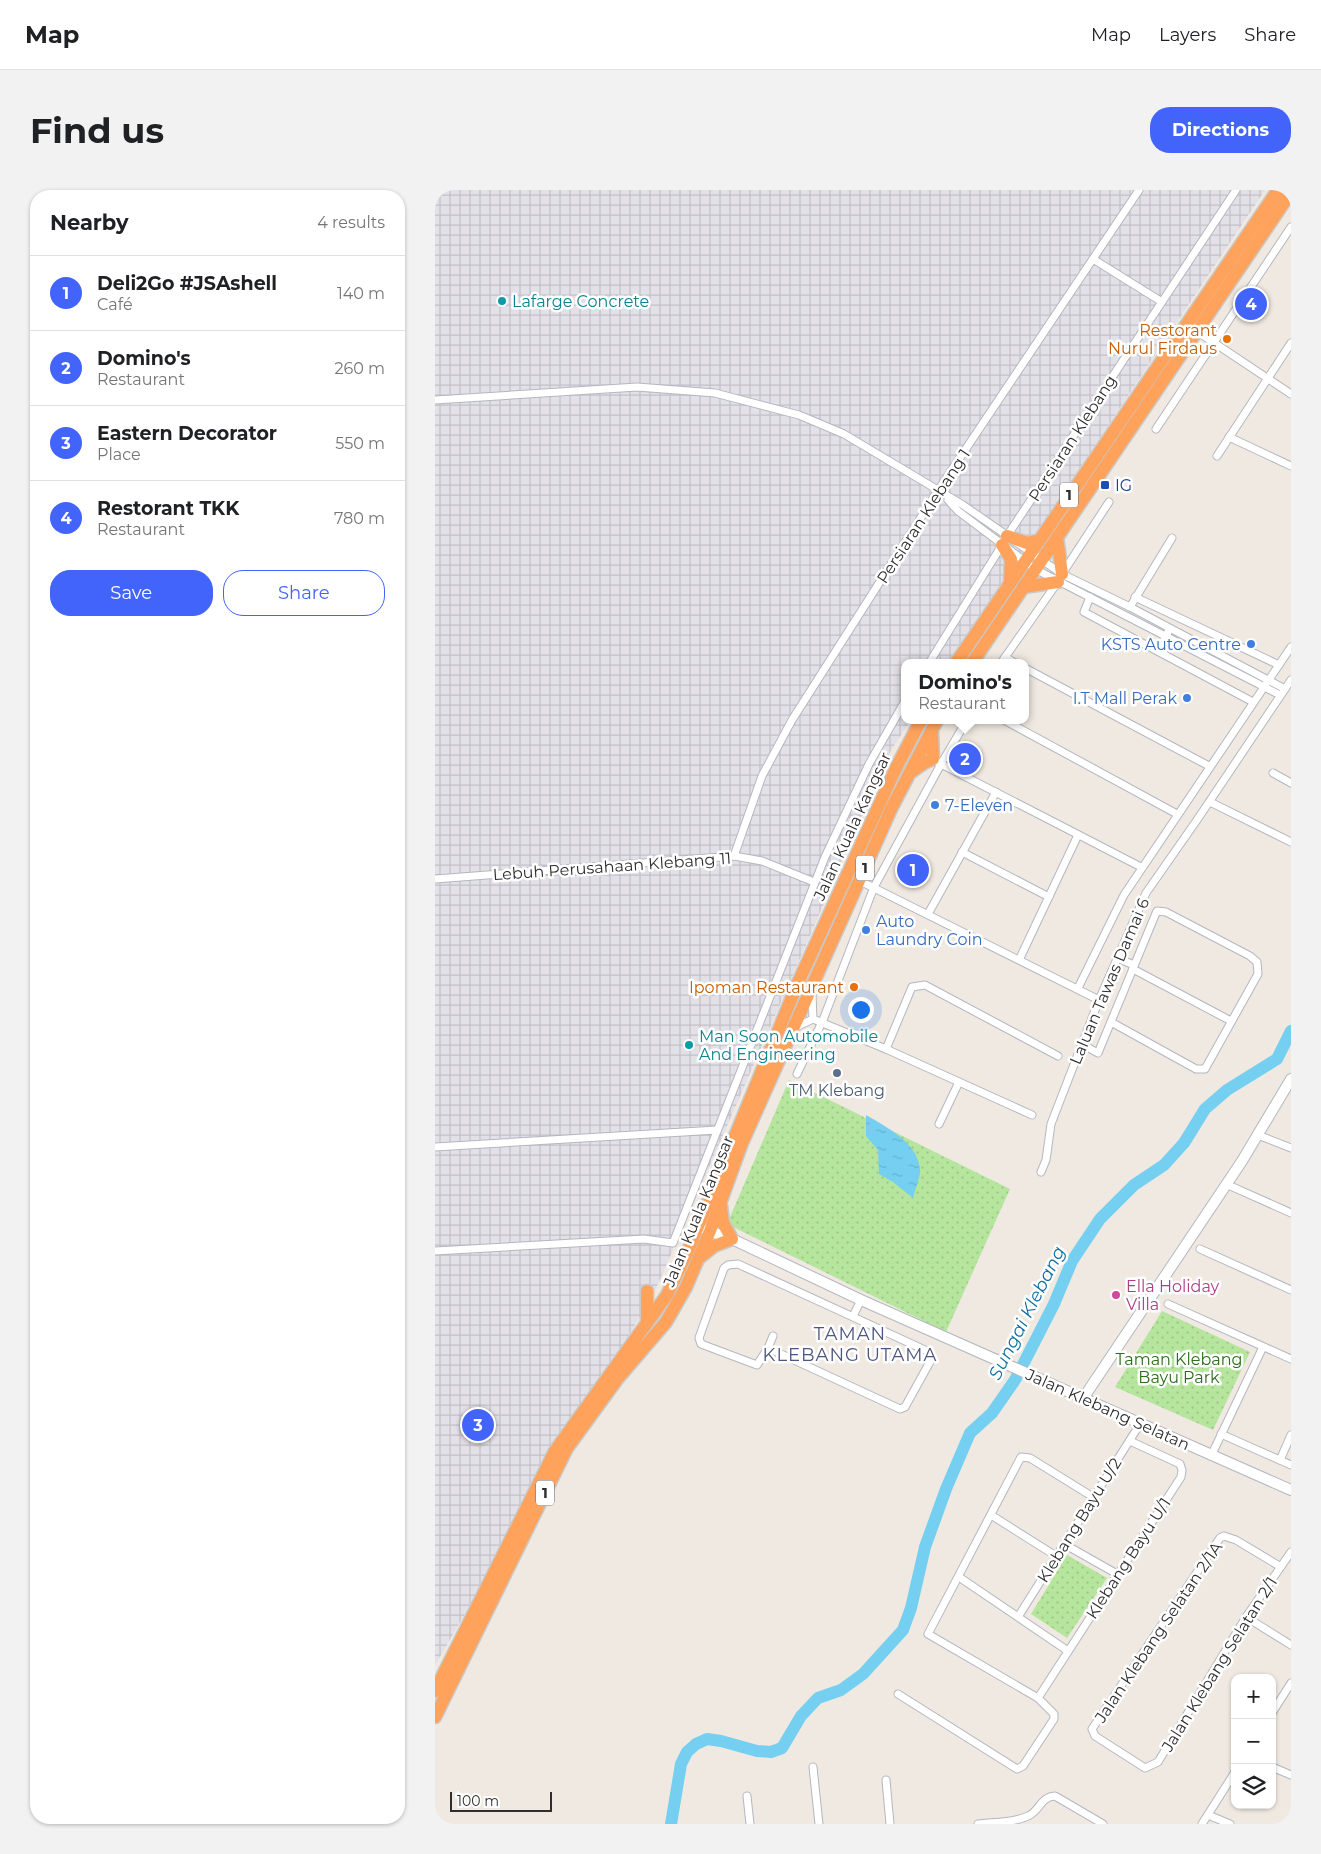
<!DOCTYPE html>
<html lang="en">
<head>
<meta charset="utf-8">
<style>
	:root { --surface:#fff; --page:#f2f2f2; --text:#202124; --muted:#757577; --line:#e0e0e0; --accent:#4264fb }
	body { margin:0; font-family:Montserrat,sans-serif; background:var(--page); color:var(--text) }
	.controls { position:absolute; right:15px; bottom:15px; display:grid; overflow:hidden; border-radius:10px; box-shadow:0 1px 4px #0004 }
	.controls button { width:45px; height:45px; display:grid; place-items:center; padding:0; border:0; border-bottom:1px solid var(--line); background:var(--surface); color:var(--text); font:25px sans-serif }
	.scale { position:absolute; left:15px; bottom:12px; width:102px; box-sizing:border-box; padding-left:5px; border:2px solid #2e2e2e; border-top:0; font-size:14px; line-height:18px; white-space:nowrap; color:#2e2e2e; -webkit-text-stroke:4px #fff; paint-order:stroke }
	.you { position:absolute; left:425px; top:819px; width:18px; height:18px; margin:-12px; border:4px solid #fff; border-radius:50%; background:#1a73e8; box-shadow:0 0 0 8px #1a73e833 }
	.badge { display:grid; place-items:center; width:32px; height:32px; border-radius:50%; background:var(--accent); color:#fff; font-size:16px; font-weight:700 }
	.pin { position:absolute; translate:-50% -50%; border:2px solid #fff; box-shadow:0 1px 5px #0006 }
	.popup { position:absolute; left:466px; top:469px; width:128px; height:65px; box-sizing:border-box; display:grid; place-content:center; border-radius:10px; background:var(--surface); filter:drop-shadow(0 1px 4px #0005); font-size:16px; white-space:nowrap; color:var(--muted) }
	.popup b { font-size:19px; color:var(--text) }
	.popup::after { content:''; position:absolute; left:50%; top:100%; margin-left:-10px; border:10px solid transparent; border-top-color:var(--surface) }
	.list { margin:0; padding:0; list-style:none }
	h2 { display:flex; justify-content:space-between; align-items:center; height:65px; margin:0; padding:0 20px; font-size:21px }
	h2 small { font-size:16px; font-weight:400; color:var(--muted) }
	.list li { display:grid; grid-template-columns:32px 1fr auto; gap:15px; align-items:center; box-sizing:border-box; height:75px; padding:0 20px; border-top:1px solid var(--line) }
	.list b { display:block; font-size:19px; white-space:nowrap }
	.list p { margin:0; font-size:16px; white-space:nowrap; color:var(--muted) }
	.list em { font-size:16px; font-style:normal; color:var(--muted) }
	.actions { display:flex; gap:10px; padding:15px 20px }
	.actions a { flex:1; padding:11px 0; border:1px solid var(--accent); border-radius:20px; text-align:center; font-size:18px; color:var(--accent) }
	.actions .main { background:var(--accent); color:#fff }
	.icon { flex:none; width:28px; height:28px; fill:none; stroke:currentColor; stroke-width:2; stroke-linecap:round; stroke-linejoin:round }
	.map { position:relative; flex:none; width:856px; height:1634px; overflow:hidden; border-radius:20px }
	header { display:flex; align-items:center; gap:30px; box-sizing:border-box; height:70px; padding:0 25px; background:var(--surface); border-bottom:1px solid var(--line) }
	header strong { font-size:24px }
	nav { display:flex; gap:28px; margin-inline-start:auto; font-size:18px }
	.intro { display:flex; align-items:center; justify-content:space-between; box-sizing:border-box; height:120px; padding:0 30px }
	h1 { margin:0; font-size:35px }
	.button { padding:12px 22px; border-radius:20px; background:var(--accent); color:#fff; font-size:18px; font-weight:700 }
	main { display:flex; gap:30px; padding:0 30px }
	aside { flex:1; background:var(--surface); border-radius:20px; box-shadow:0 1px 4px #0004 }
	.map>svg:first-child { display:block }
</style>
</head>
<body>
<header>
<strong>Map</strong>
<nav><a>Map</a><a>Layers</a><a>Share</a></nav>
</header>
<div class="intro"><h1>Find us</h1><a class="button">Directions</a></div>
<main>
<aside>
<h2>Nearby<small>4 results</small></h2>
<ul class="list">
<li><span class="badge">1</span><div><b>Deli2Go #JSAshell</b><p>Café</p></div><em>140 m</em></li>
<li><span class="badge">2</span><div><b>Domino's</b><p>Restaurant</p></div><em>260 m</em></li>
<li><span class="badge">3</span><div><b>Eastern Decorator</b><p>Place</p></div><em>550 m</em></li>
<li><span class="badge">4</span><div><b>Restorant TKK</b><p>Restaurant</p></div><em>780 m</em></li>
</ul>
<div class="actions"><a class="main">Save</a><a>Share</a></div>
</aside>
<div class="map">
<svg width="856" height="1634" viewBox="0 0 856 1634">
	<defs>
		<pattern id="industrial-grid" width="8" height="8" patternUnits="userSpaceOnUse" patternTransform="scale(1.25)"><rect width="8" height="8" fill="#e3e1e8"/><path d="M0 4h8M4 0v8" fill="none" stroke="#c3c1c7"/></pattern>
		<pattern id="grass-dots" width="8" height="8" patternUnits="userSpaceOnUse" patternTransform="scale(1.25)"><rect width="8" height="8" fill="#b6e59e"/><path d="M2 2h.1M6 6h.1" fill="none" stroke="#9dc588" stroke-width="1.8" stroke-linecap="round"/></pattern>
		<pattern id="water-ripples" width="26" height="14" patternUnits="userSpaceOnUse" patternTransform="scale(1.25)"><rect width="26" height="14" fill="#75cff0"/><path d="M2 4q2-2 4 0t4 0M15 11q2-2 4 0t4 0" fill="none" stroke="#66b2ce"/></pattern>
	</defs>
	<rect width="100%" height="100%" fill="#efe9e1"/>
	<path fill="url(#industrial-grid)" d="M 0,0 L 830,0 L 515,473 L 470,473 L 470,530 L 476,530 L 456,560 L 220,1101 L 0,1475 Z"/>
	<g fill="url(#grass-dots)">
		<path d="M 354,890 L 575,999 L 511,1142 L 292,1034 Z"/>
		<path d="M 727,1121 L 815,1162 L 778,1240 L 680,1197 Z"/>
		<path d="M 632,1365 L 672,1388 L 632,1448 L 596,1424 Z"/>
	</g>
	<path fill="url(#water-ripples)" d="M 431,925 C 451,937 481,951 485,978 C 486,986 480,999 478,1008 L 458,992 L 444,984 L 443,960 L 431,946 Z"/>
	<g fill="none" stroke-linecap="round" stroke-linejoin="round">
		<path stroke="#75cff0" stroke-width="12" d="M 236,1634 L 246,1574 L 252,1562 L 261,1554 L 272,1549 L 286,1551 L 322,1561 L 336,1562 L 347,1558 L 366,1526 L 383,1508 L 406,1500 L 428,1484 L 468,1440 L 476,1418 L 490,1357 L 511,1299 L 535,1243 L 557,1223 L 580,1190 L 619,1114 L 637,1071 L 665,1029 L 699,995 L 729,975 L 749,953 L 770,919 L 792,900 L 842,869 L 856,841"/>
		<g stroke="#b4b7c1" stroke-width="9">
			<g id="street">
				<path d="M 658,69 L 727,112"/>
				<path d="M 763,142 L 856,204"/>
				<path d="M 0,210 L 202,197 L 280,203 L 364,225 L 409,244 L 528,315 L 627,384 L 695,417 L 850,499"/>
				<path d="M 721,239 L 856,37"/>
				<path d="M 794,247 L 856,276"/>
				<path d="M 782,266 L 856,153"/>
				<path d="M 513,310 L 523,321 L 600,379 L 845,505"/>
				<path d="M 572,346 L 801,0"/>
				<path d="M 627,384 L 674,312"/>
				<path d="M 655,407 L 649,422 L 818,512"/>
				<path d="M 700,407 L 844,475"/>
				<path d="M 695,417 L 737,348"/>
				<path d="M 723,461 L 733,442"/>
				<path d="M 570,467 L 580,473"/>
				<path d="M 494,473 L 567,355"/>
				<path d="M 566,473 L 622,393"/>
				<path d="M 590,478 L 774,576"/>
				<path d="M 569,530 L 742,624"/>
				<path d="M 502,572 L 706,677"/>
				<path d="M 838,583 L 856,593"/>
				<path d="M 775,612 L 856,652"/>
				<path d="M 527,662 L 614,707"/>
				<path d="M 299,666 L 327,586 L 357,530 L 502,302 L 704,0"/>
				<path d="M 0,689 L 299,666 L 327,671 L 379,692"/>
				<path d="M 425,691 L 664,810"/>
				<path d="M 493,724 L 561,602"/>
				<path d="M 585,768 L 643,645"/>
				<path d="M 682,768 L 699,775"/>
				<path d="M 698,779 L 796,831"/>
				<path d="M 643,798 L 689,705 L 856,457"/>
				<path d="M 377,804 L 378,829"/>
				<path d="M 361,837 L 378,829 L 451,859 L 597,925"/>
				<path d="M 648,855 L 663,863 L 721,723 L 722,721 L 731,722 L 815,766 L 822,772 L 823,784 L 770,879 L 761,879 L 676,832"/>
				<path d="M 451,859 L 477,797 L 490,795 L 623,866"/>
				<path d="M 362,884 L 388,830 L 439,697 L 506,574 L 532,530"/>
				<path d="M 504,934 L 524,892"/>
				<path d="M 823,945 L 856,958"/>
				<path d="M 0,957 L 282,940"/>
				<path d="M 606,982 L 611,970 L 616,934 L 664,810 L 711,703 L 762,630 L 856,490"/>
				<path d="M 791,994 L 856,1023"/>
				<path d="M 765,1059 L 856,1100"/>
				<path d="M 0,1061 L 209,1049 L 238,1053 L 390,667 L 434,574 L 470,511"/>
				<path d="M 303,1074 L 492,1161 L 496,1170 L 470,1217 L 465,1219 L 333,1158 L 322,1175 L 266,1154 L 264,1148 L 289,1078 L 293,1075 Z"/>
				<path d="M 733,1114 L 856,1169"/>
				<path d="M 418,1126 L 426,1110"/>
				<path d="M 333,1158 L 338,1146"/>
				<path d="M 786,1244 L 856,1275"/>
				<path d="M 776,1266 L 828,1157"/>
				<path d="M 845,1270 L 856,1245"/>
				<path d="M 556,1325 L 621,1366"/>
				<path d="M 629,1354 L 682,1384"/>
				<path d="M 846,1377 L 801,1350 L 789,1346 L 785,1348 L 657,1539 L 660,1546 L 710,1578 L 723,1572 L 811,1427 C 826,1405 841,1384 856,1362"/>
				<path d="M 524,1387 L 633,1461"/>
				<path d="M 583,1427 L 705,1234"/>
				<path d="M 811,1427 L 856,1455"/>
				<path d="M 463,1504 L 582,1579 L 588,1576 L 619,1529 L 619,1524 L 603,1508 L 493,1444 L 586,1267 L 595,1268 L 658,1307"/>
				<path d="M 603,1508 L 746,1287 L 747,1280 L 745,1274 L 695,1251"/>
				<path d="M 837,1523 L 856,1493"/>
				<path d="M 378,1577 L 384,1634"/>
				<path d="M 837,1577 L 856,1585"/>
				<path d="M 451,1590 L 455,1634"/>
				<path d="M 312,1606 L 315,1634"/>
				<path d="M 773,1625 L 795,1634"/>
				<path d="M 543,1634 C 559,1632 578,1633 593,1626 C 605,1621 605,1607 620,1606 L 668,1634"/>
				<path d="M 767,1634 L 800,1582"/>
			</g>
		</g>
		<g stroke="#b4b7c1" stroke-width="12">
			<g id="secondary">
				<path d="M 271,1040 L 297,1049 L 426,1110 L 856,1300"/>
				<path d="M 649,1207 L 807,971 L 856,889"/>
			</g>
		</g>
		<g stroke="#c9c9c9" stroke-width="15">
			<g id="highway">
				<path d="M 572,346 L 592,353 L 602,351"/>
				<path d="M 622,347 L 627,384"/>
				<path d="M 567,355 L 576,369 L 575,392"/>
				<path d="M 588,397 L 623,392"/>
				<path d="M 521,473 L 843,0"/>
				<path d="M 537,473 L 856,2"/>
				<path d="M 476,582 L 489,573 L 498,569 L 497,543"/>
				<path d="M 265,1067 L 279,1056 L 297,1049 L 288,1033 L 286,1016"/>
				<path d="M 212,1132 L 212,1101"/>
				<path d="M 0,1501 L 120,1261 L 232,1105 L 253,1061 L 362,795 L 460,580 L 486,530"/>
				<path d="M 0,1527 L 132,1258 L 183,1188 L 231,1132 L 251,1097 L 275,1041 L 307,953 L 456,619 L 502,530"/>
			</g>
		</g>
		<use href="#street" stroke="#fff" stroke-width="7"/>
		<use href="#secondary" stroke="#fff" stroke-width="10"/>
		<use href="#highway" stroke="#ffa35c" stroke-width="12"/>
	</g>
	<g fill="#0f9aa8" stroke="#fff" stroke-width="2">
		<circle cx="67" cy="111" r="5"/>
		<circle cx="254" cy="855" r="5"/>
	</g>
	<g fill="#e8710a" stroke="#fff" stroke-width="2">
		<circle cx="792" cy="149" r="5"/>
		<circle cx="419" cy="797" r="5"/>
	</g>
	<rect fill="#1a4fb4" stroke="#fff" stroke-width="2" x="665" y="290" width="10" height="10" rx="2.5"/>
	<g fill="#3f7fe0" stroke="#fff" stroke-width="2">
		<circle cx="816" cy="454" r="5"/>
		<circle cx="752" cy="508" r="5"/>
		<circle cx="500" cy="615" r="5"/>
		<circle cx="431" cy="740" r="5"/>
	</g>
	<circle fill="#5c6f8a" stroke="#fff" stroke-width="2" cx="402" cy="883" r="5"/>
	<circle fill="#d1479c" stroke="#fff" stroke-width="2" cx="681" cy="1105" r="5"/>
	<g text-anchor="middle" stroke-width="5" stroke-linejoin="round" paint-order="stroke">
		<g fill="#fff" stroke="#6d6d6d" stroke-width="1">
			<rect x="625" y="292.5" width="18" height="25" rx="4"/>
			<rect x="421" y="665.5" width="18" height="25" rx="4"/>
			<rect x="101" y="1290.5" width="18" height="25" rx="4"/>
		</g>
		<g font-size="15" font-weight="bold" fill="#2e2e2e">
			<text x="634" y="310">1</text>
			<text x="430" y="683">1</text>
			<text x="110" y="1308">1</text>
		</g>
		<g font-size="16" fill="#0d838f" stroke="#fff" text-anchor="start">
			<text x="77" y="117">Lafarge Concrete</text>
			<text x="264" y="852">Man Soon Automobile<tspan x="264" dy="18">And Engineering</tspan></text>
		</g>
		<g font-size="16" fill="#c56008" stroke="#fff" text-anchor="end">
			<text x="782" y="146">Restorant<tspan x="782" dy="18">Nurul Firdaus</tspan></text>
			<text x="409" y="803">Ipoman Restaurant</text>
		</g>
		<g font-size="16" fill="#2e2e2e" stroke="#fff">
			<text transform="translate(637 248) rotate(-57)" y="6">Persiaran Klebang</text>
			<text transform="translate(488 326) rotate(-57)" y="6">Persiaran Klebang 1</text>
			<text transform="translate(417 636) rotate(-65)" y="6">Jalan Kuala Kangsar</text>
			<text transform="translate(177 676) rotate(-4)" y="6">Lebuh Perusahaan Klebang 11</text>
			<text transform="translate(674 791) rotate(-67)" y="6">Laluan Tawas Damai 6</text>
			<text transform="translate(263 1021) rotate(-68)" y="6">Jalan Kuala Kangsar</text>
			<text transform="translate(673 1219) rotate(24)" y="6">Jalan Klebang Selatan</text>
			<text transform="translate(644 1330) rotate(-58)" y="6">Klebang Bayu U/2</text>
			<text transform="translate(693 1368) rotate(-57)" y="6">Klebang Bayu U/1</text>
			<text transform="translate(723 1442) rotate(-56)" y="6">Jalan Klebang Selatan 2/1A</text>
			<text transform="translate(784 1474) rotate(-58)" y="6">Jalan Klebang Selatan 2/1</text>
		</g>
		<g font-size="16" fill="#164399" stroke="#fff" text-anchor="start">
			<text x="680" y="301">IG</text>
		</g>
		<g font-size="16" fill="#366cbe" stroke="#fff" text-anchor="end">
			<text x="806" y="460">KSTS Auto Centre</text>
			<text x="742" y="514">I.T Mall Perak</text>
			<text x="510" y="621" text-anchor="start">7-Eleven</text>
			<text x="441" y="737" text-anchor="start">Auto<tspan x="441" dy="18">Laundry Coin</tspan></text>
		</g>
		<g font-size="16" fill="#4e5e75" stroke="#fff">
			<text x="402" y="906">TM Klebang</text>
		</g>
		<g font-size="16" fill="#b23c85" stroke="#fff" text-anchor="start">
			<text x="691" y="1102">Ella Holiday<tspan x="691" dy="18">Villa</tspan></text>
		</g>
		<g font-size="16" fill="#2c6e1b" stroke="#fff">
			<text x="744" y="1175">Taman Klebang<tspan x="744" dy="18">Bayu Park</tspan></text>
		</g>
		<g font-size="18" font-style="italic" fill="#0d6fa3" stroke="#fff">
			<text transform="translate(592 1123) rotate(-63)" y="6">Sungai Klebang</text>
		</g>
		<g font-size="18" letter-spacing="1" fill="#4d5680" stroke="#fff">
			<text x="415" y="1150">TAMAN<tspan x="415" dy="21">KLEBANG UTAMA</tspan></text>
		</g>
	</g>
</svg>
<div class="controls">
<button>+</button>
<button>−</button>
<button><svg class="icon" aria-label="layers" viewBox="0 0 24 24"><path d="M12 4l9 5-9 5-9-5zM3 14l9 5 9-5"/></svg></button>
</div>
<div class="scale">100 m</div>
<div class="you"></div>
<div class="pin badge" style="left:478px;top:680px">1</div>
<div class="pin badge" style="left:530px;top:569px">2</div>
<div class="popup"><b>Domino's</b>Restaurant</div>
<div class="pin badge" style="left:43px;top:1235px">3</div>
<div class="pin badge" style="left:816px;top:114px">4</div>
</div>
</main>
</body>
</html>
